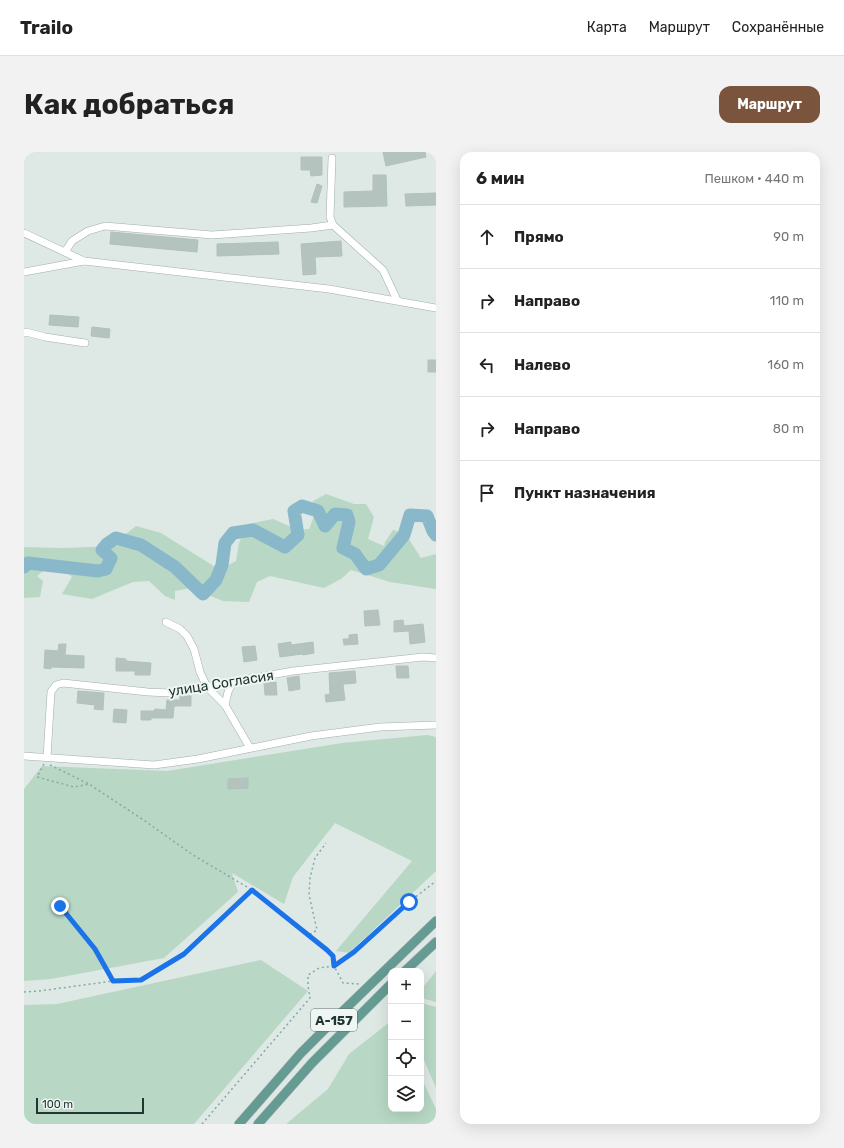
<!DOCTYPE html>
<html lang="ru">
<head>
<meta charset="utf-8">
<style>
	:root { --surface:#fff; --page:#f2f2f2; --text:#222; --muted:#767676; --line:#e0e0e0; --accent:#7a543d }
	body { margin:0; font-family:Rubik,sans-serif; background:var(--page); color:var(--text) }
	.controls { position:absolute; right:12px; bottom:12px; display:grid; overflow:hidden; border-radius:8px; box-shadow:0 4px 16px #0002 }
	.controls button { width:36px; height:36px; display:grid; place-items:center; padding:0; border:0; border-bottom:1px solid var(--line); background:var(--surface); color:var(--text); font:20px sans-serif }
	.scale { position:absolute; left:12px; bottom:10px; width:108px; box-sizing:border-box; padding-left:4px; border:2px solid #213633; border-top:0; font-size:11px; line-height:14px; white-space:nowrap; color:#213633; -webkit-text-stroke:3px #eef5f3; paint-order:stroke }
	.stop { position:absolute; width:12px; height:12px; margin:-9px; border:3px solid #1a73e8; border-radius:50%; background:#fff }
	.stop.end { background:#1a73e8; border-color:#fff; box-shadow:0 1px 4px #0008 }
	.list { margin:0; padding:0; list-style:none }
	h2 { display:flex; justify-content:space-between; align-items:center; height:52px; margin:0; padding:0 16px; font-size:17px }
	h2 small { font-size:13px; font-weight:400; color:var(--muted) }
	.list li { display:grid; grid-template-columns:26px 1fr auto; gap:12px; align-items:center; box-sizing:border-box; height:64px; padding:0 16px; border-top:1px solid var(--line) }
	.list b { display:block; font-size:15px; white-space:nowrap }
	.list em { font-size:13px; font-style:normal; color:var(--muted) }
	.icon { flex:none; width:22px; height:22px; fill:none; stroke:currentColor; stroke-width:2; stroke-linecap:round; stroke-linejoin:round }
	.map { position:relative; flex:none; width:412px; height:972px; overflow:hidden; border-radius:12px }
	header { display:flex; align-items:center; gap:24px; box-sizing:border-box; height:56px; padding:0 20px; background:var(--surface); border-bottom:1px solid var(--line) }
	header strong { font-size:19px }
	nav { display:flex; gap:22px; margin-inline-start:auto; font-size:14px }
	.intro { display:flex; align-items:center; justify-content:space-between; box-sizing:border-box; height:96px; padding:0 24px }
	h1 { margin:0; font-size:28px }
	.button { padding:10px 18px; border-radius:12px; background:var(--accent); color:#fff; font-size:14px; font-weight:700 }
	main { display:flex; gap:24px; padding:0 24px }
	aside { flex:1; background:var(--surface); border-radius:12px; box-shadow:0 4px 16px #0002 }
	.map>svg:first-child { display:block }
</style>
</head>
<body>
<header>
<strong>Trailo</strong>
<nav><a>Карта</a><a>Маршрут</a><a>Сохранённые</a></nav>
</header>
<div class="intro"><h1>Как добраться</h1><a class="button">Маршрут</a></div>
<main>
<div class="map">
<svg width="412" height="972" viewBox="0 0 412 972">
	<rect width="100%" height="100%" fill="#dee8e5"/>
	<g fill="#b8d8c5">
		<path d="M 302,342 L 330,352 L 342,352 L 350,365 L 344,387 L 360,394 L 361,390 L 369,378 L 381,381 L 397,406 L 412,402 L 412,437 L 366,430 L 327,418 L 317,427 L 300,436 L 246,424 L 233,430 L 225,450 L 199,449 L 167,436 L 151,439 L 151,448 L 141,444 L 125,429 L 109,430 L 68,447 L 38,442 L 48,425 L 40,418 L 26,414 L 13,424 L 19,429 L 16,445 L 0,446 L 0,395 L 40,396 L 93,394 L 98,385 L 112,374 L 137,381 L 196,418 L 212,409 L 215,391 L 224,372 L 249,367 L 274,378 L 285,377 L 289,367 L 289,349 Z"/>
		<path d="M 403,583 L 412,585 L 412,719 L 325,801 L 312,799 L 388,709 L 311,671 L 269,725 L 260,752 L 208,721 L 214,740 L 140,806 L 27,827 L 0,829 L 0,637 L 18,614 L 143,619 L 318,591 Z"/>
		<path d="M 237,808 L 284,839 L 170,972 L 0,972 L 0,853 L 33,852 Z"/>
		<path d="M 412,819 L 412,850 L 397,846 L 397,838 Z"/>
		<path d="M 397,851 L 412,855 L 412,936 L 397,901 Z"/>
		<path d="M 367,869 L 367,957 L 397,957 L 397,925 L 412,957 L 412,972 L 262,972 L 304,937 L 325,902 Z"/>
	</g>
	<g fill="none" stroke-linecap="round" stroke-linejoin="round">
		<path stroke="#89b8ca" stroke-width="13" d="M 0,415 L 4,411 L 74,419 L 82,417 L 87,406 L 78,398 L 83,392 L 92,386 L 117,393 L 151,415 L 179,442 L 192,428 L 198,413 L 201,391 L 209,381 L 229,378 L 261,395 L 274,383 L 270,359 L 278,354 L 294,359 L 301,374 L 311,362 L 323,363 L 325,370 L 319,396 L 331,402 L 342,417 L 355,413 L 380,383 L 386,363 L 403,364 L 409,379 L 412,383"/>
	</g>
	<g fill="#b4c3be" stroke="#b1c1bc">
		<path d="M 359,0 L 401,0 L 402,5 L 362,14 Z"/>
		<path d="M 277,5 L 298,5 L 298,23 L 287,24 L 286,18 L 277,18 Z"/>
		<path d="M 349,23 L 362,23 L 363,54 L 320,55 L 320,40 L 349,39 Z"/>
		<path d="M 293,32 L 298,34 L 293,51 L 287,50 Z"/>
		<path d="M 412,41 L 412,53 L 382,54 L 381,42 Z"/>
		<path d="M 87,80 L 174,88 L 173,100 L 86,92 Z"/>
		<path d="M 317,89 L 318,104 L 291,105 L 292,122 L 279,123 L 277,92 Z"/>
		<path d="M 254,90 L 255,102 L 193,104 L 193,92 Z"/>
		<path d="M 26,163 L 55,165 L 54,175 L 25,173 Z"/>
		<path d="M 68,175 L 86,177 L 85,186 L 67,184 Z"/>
		<rect x="404" y="208" width="8" height="12"/>
		<path d="M 354,458 L 356,473 L 341,474 L 340,459 Z"/>
		<path d="M 379,468 L 380,474 L 399,472 L 401,490 L 386,492 L 385,479 L 370,480 L 370,469 Z"/>
		<path d="M 333,482 L 334,492 L 320,493 L 319,487 L 325,487 L 325,483 Z"/>
		<path d="M 267,490 L 267,493 L 289,490 L 290,501 L 279,503 L 278,502 L 256,505 L 254,492 Z"/>
		<path d="M 35,492 L 42,492 L 41,503 L 60,504 L 60,516 L 27,515 L 27,517 L 20,516 L 21,498 L 34,499 Z"/>
		<path d="M 231,494 L 233,508 L 220,510 L 218,495 Z"/>
		<path d="M 92,506 L 102,507 L 102,509 L 127,511 L 126,523 L 111,523 L 111,519 L 92,519 Z"/>
		<path d="M 372,514 L 384,514 L 385,526 L 373,526 Z"/>
		<path d="M 331,519 L 332,531 L 320,532 L 319,533 L 321,548 L 302,550 L 301,543 L 306,542 L 305,521 Z"/>
		<path d="M 275,524 L 276,537 L 265,539 L 263,526 Z"/>
		<path d="M 252,530 L 253,543 L 241,543 L 240,531 Z"/>
		<path d="M 54,539 L 80,541 L 79,558 L 70,557 L 71,553 L 53,551 Z"/>
		<path d="M 156,544 L 167,544 L 167,554 L 150,554 L 149,566 L 127,566 L 127,568 L 117,568 L 117,559 L 130,559 L 131,557 L 142,558 L 143,548 L 156,548 Z"/>
		<path d="M 90,557 L 103,558 L 102,571 L 89,570 Z"/>
		<path d="M 224,626 L 224,636 L 204,637 L 204,627 Z"/>
	</g>
	<g fill="none" stroke-linecap="round" stroke-linejoin="round">
		<g stroke="#a2afac" stroke-width="8">
			<g id="minor">
				<path d="M 308,6 L 306,65 L 309,73 L 359,118 L 373,148"/>
				<path d="M 0,81 L 60,109 L 305,137 L 412,156"/>
				<path d="M 41,100 L 48,89 L 64,79 L 81,74 L 188,83 L 287,76 L 309,73"/>
				<path d="M 0,120 L 60,109"/>
				<path d="M 0,181 L 2,180 L 21,185 L 61,191"/>
				<path d="M 142,470 L 156,477 L 163,484 L 170,497 L 176,520 L 183,535 L 201,553 L 226,596"/>
				<path d="M 201,553 L 204,540 L 209,530"/>
				<path d="M 0,604 L 130,613 L 174,607 L 287,584 L 356,575 L 412,573"/>
				<path d="M 23,605 L 27,540 L 32,533 L 39,531 L 124,540 L 147,541 L 269,519 L 399,505 L 412,506"/>
			</g>
		</g>
		<g stroke="#bcc3c2" stroke-width="10">
			<g id="major">
				<path d="M 381,819 L 412,790"/>
				<path d="M 215,972 L 277,901 L 318,860 L 412,769"/>
				<path d="M 234,972 L 288,911 L 367,832"/>
			</g>
		</g>
		<g stroke="#81aaa2" stroke-width="1.5" stroke-dasharray="2 3" stroke-linecap="butt">
			<path d="M 20,612 L 13,625 L 50,635 L 65,632"/>
			<path d="M 26,613 L 65,632 L 121,669 L 169,703 L 228,738"/>
			<path d="M 36,754 L 71,797 L 89,829"/>
			<path d="M 285,783 L 303,797 L 309,804 L 310,814 L 319,831 L 335,832"/>
			<path d="M 0,840 L 15,839 L 89,829 L 117,828 L 160,802 L 228,738 L 285,783 L 293,778 L 285,743 L 286,726 L 291,706 L 302,691"/>
			<path d="M 178,972 L 286,846 L 284,834 L 284,823 L 295,816 L 310,814 L 331,800 L 385,750 L 412,729"/>
		</g>
		<use href="#minor" stroke="#fff" stroke-width="7"/>
		<use href="#major" stroke="#669b93" stroke-width="9"/>
	</g>
	<g fill="none" stroke-linecap="round" stroke-linejoin="round">
		<path stroke="#1a73e8" stroke-width="5" d="M 36,754 L 71,797 L 89,829 L 117,828 L 160,802 L 228,738 L 303,798 L 309,804 L 310,814 L 330,800 L 385,750"/>
	</g>
	<g text-anchor="middle" stroke-width="4" stroke-linejoin="round" paint-order="stroke">
		<rect fill="#eef5f3" stroke="#5e6f6d" stroke-width="1" x="287" y="857" width="46" height="22" rx="3"/>
		<g font-size="13" font-weight="bold" fill="#213633">
			<text x="310" y="873">А-157</text>
		</g>
		<g font-size="14" fill="#213633" stroke="#eef5f3">
			<text transform="translate(197 531) rotate(-9)" y="5">улица Согласия</text>
		</g>
	</g>
</svg>
<div class="controls">
<button>+</button>
<button>−</button>
<button><svg class="icon" aria-label="locate" viewBox="0 0 24 24"><circle cx="12" cy="12" r="6"/><path d="M12 2v4M12 18v4M2 12h4M18 12h4"/></svg></button>
<button><svg class="icon" aria-label="layers" viewBox="0 0 24 24"><path d="M12 4l9 5-9 5-9-5zM3 14l9 5 9-5"/></svg></button>
</div>
<div class="scale">100 m</div>
<div class="stop" style="left:385px;top:750px"></div>
<div class="stop end" style="left:36px;top:754px"></div>
</div>
<aside>
<h2>6 мин<small>Пешком · 440 m</small></h2>
<ul class="list">
<li><svg class="icon" aria-label="ahead" viewBox="0 0 24 24"><path d="M12 20V5M6 11l6-6 6 6"/></svg><div><b>Прямо</b></div><em>90 m</em></li>
<li><svg class="icon" aria-label="right" viewBox="0 0 24 24"><path d="M7 20v-9h11M14 6l5 5-5 5"/></svg><div><b>Направо</b></div><em>110 m</em></li>
<li><svg class="icon" aria-label="left" viewBox="0 0 24 24"><path d="M17 20v-9H6M10 6l-5 5 5 5"/></svg><div><b>Налево</b></div><em>160 m</em></li>
<li><svg class="icon" aria-label="right" viewBox="0 0 24 24"><path d="M7 20v-9h11M14 6l5 5-5 5"/></svg><div><b>Направо</b></div><em>80 m</em></li>
<li><svg class="icon" aria-label="arrive" viewBox="0 0 24 24"><path d="M6 21V4h12l-3 4 3 4H6"/></svg><div><b>Пункт назначения</b></div></li>
</ul>
</aside>
</main>
</body>
</html>
